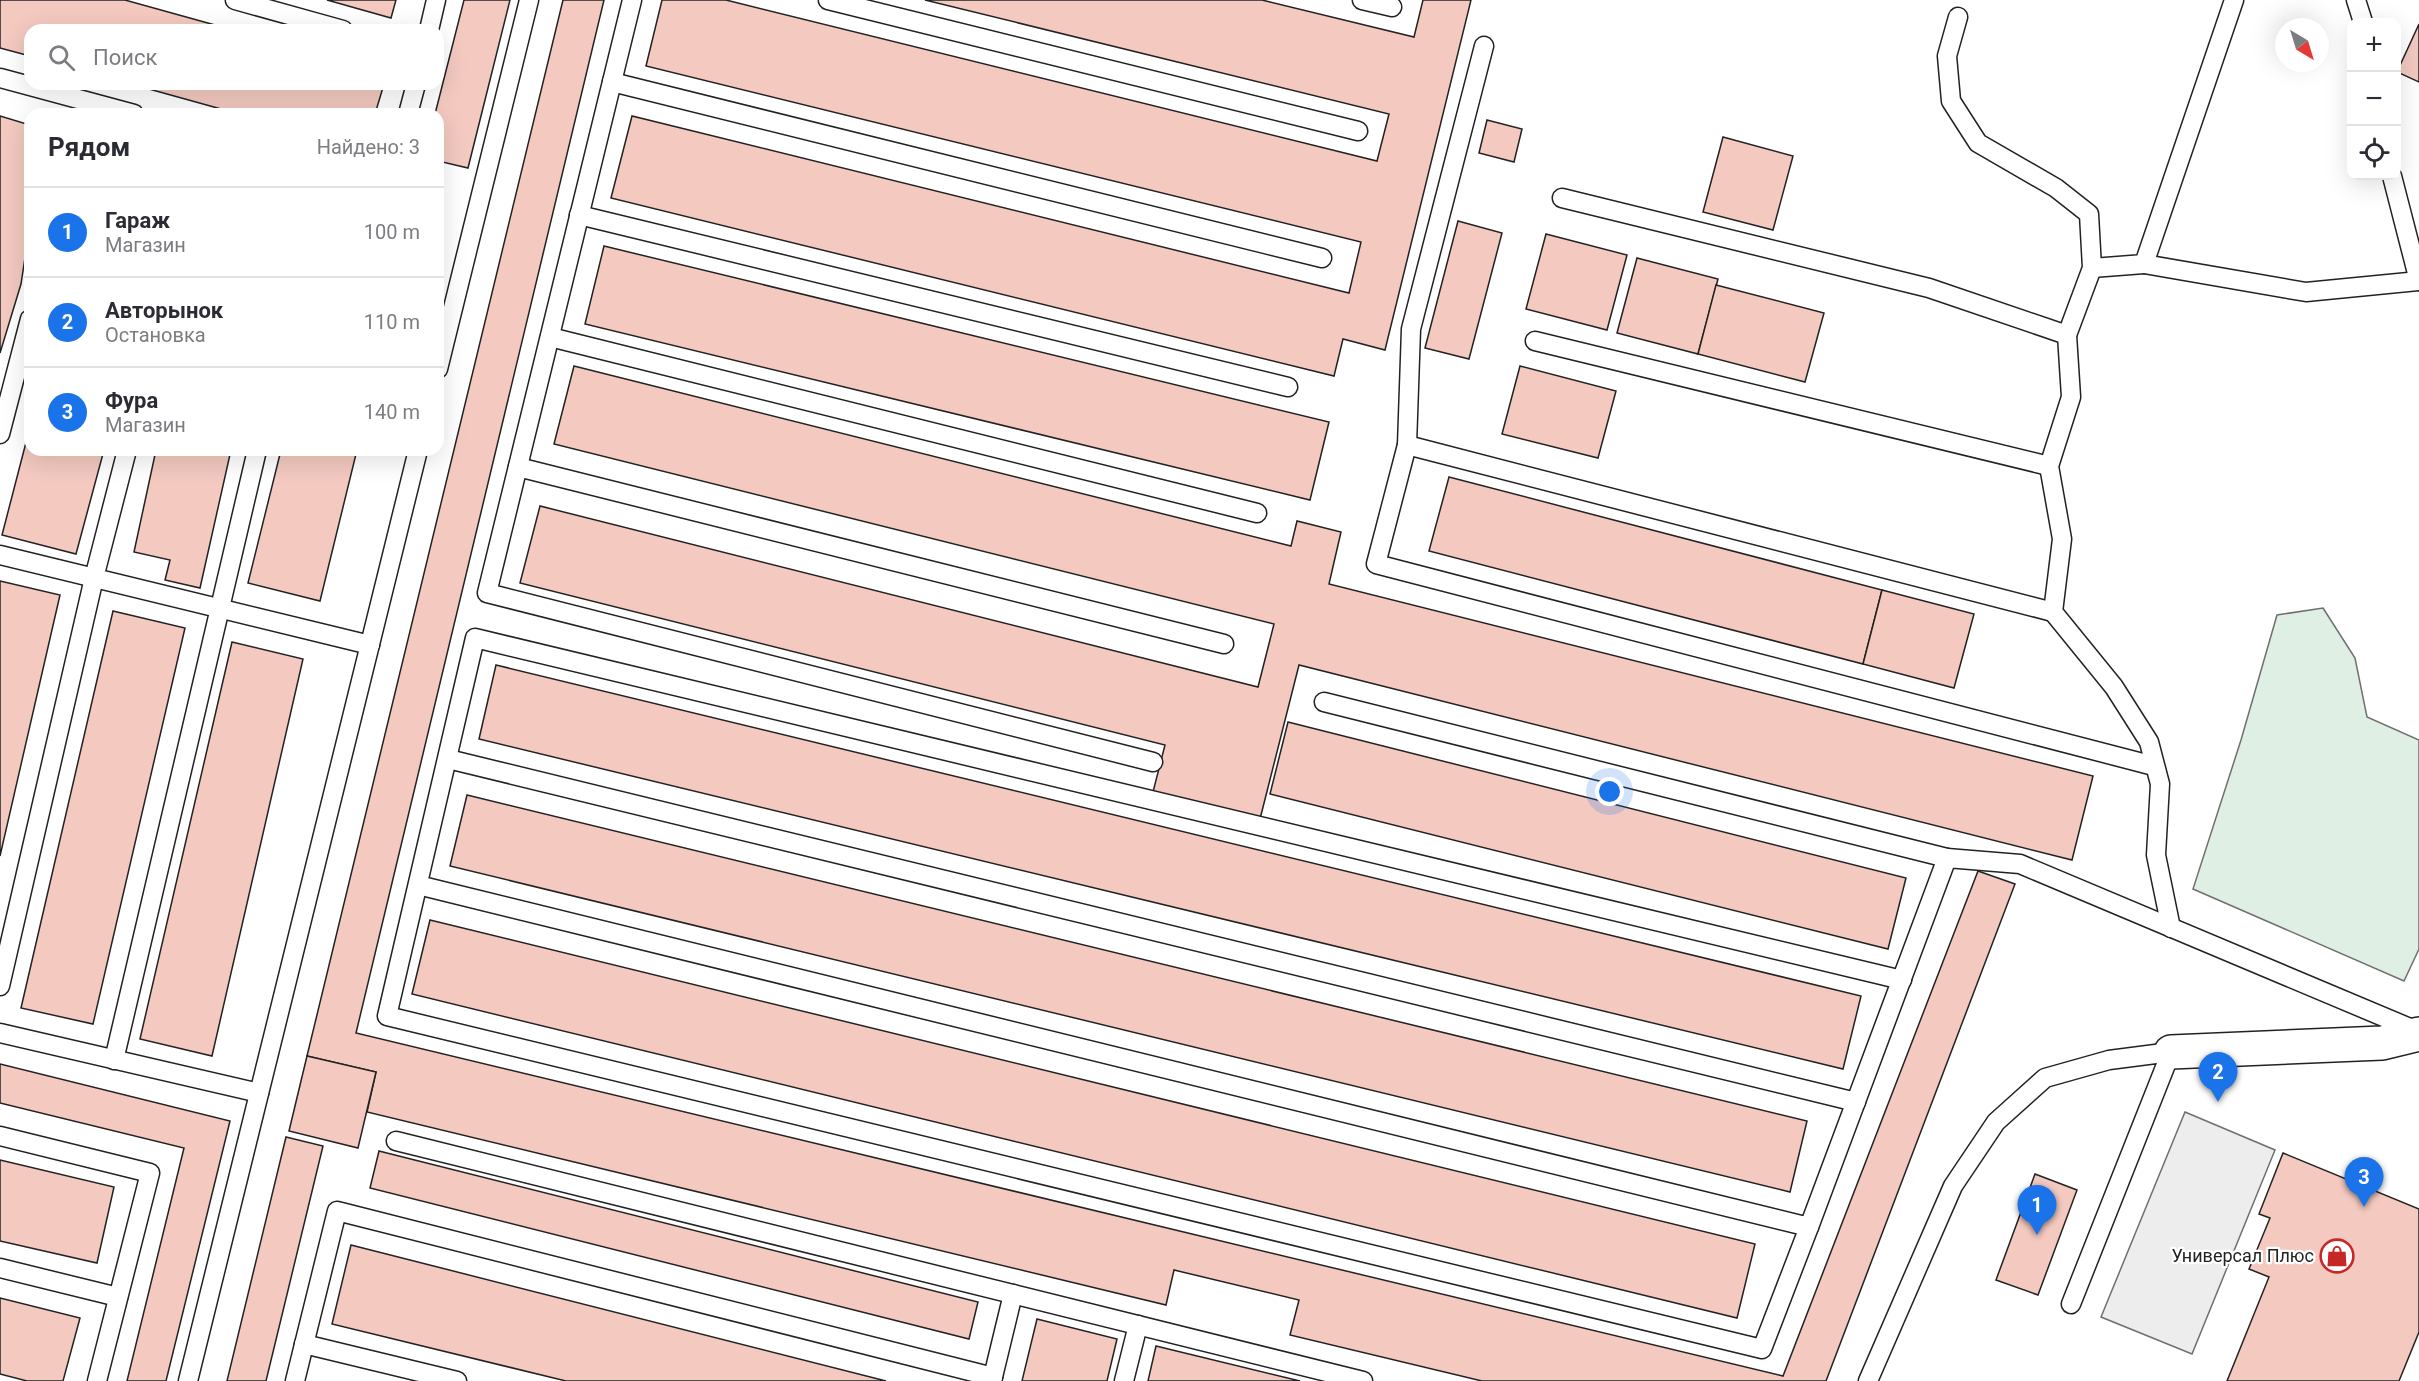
<!DOCTYPE html>
<html lang="ru">
<head>
<meta charset="utf-8">
<style>
	:root { --surface:#fff; --page:#f2f2f3; --text:#2b2b33; --muted:#7c7c81; --line:#e1e1e2; --accent:#1a73e8 }
	body { margin:0; font-family:Roboto,sans-serif; background:var(--page); color:var(--text) }
	.controls { position:absolute; right:18px; top:18px; display:grid; overflow:hidden; border-radius:12px; box-shadow:0 6px 24px #0002 }
	.controls button { width:54px; height:54px; display:grid; place-items:center; padding:0; border:0; border-bottom:2px solid var(--line); background:var(--surface); color:var(--text); font:30px sans-serif }
	.compass { position:absolute; left:2275px; top:18px; width:54px; height:54px; border-radius:50%; background:var(--surface); box-shadow:0 6px 24px #0002; rotate:142deg }
	.you { position:absolute; left:1610px; top:792px; width:21px; height:21px; margin:-15px; border:4px solid #fff; border-radius:50%; background:#1a73e8; box-shadow:0 0 0 9px #1a73e833 }
	.badge { display:grid; place-items:center; width:39px; height:39px; border-radius:50%; background:var(--accent); color:#fff; font-size:20px; font-weight:700 }
	.pin { position:absolute; translate:-50% -50px; filter:drop-shadow(0 2px 3px #0008) }
	.pin::after { content:''; position:absolute; top:32px; width:21px; height:18px; background:inherit; clip-path:polygon(0 0,100% 0,50% 100%) }
	.list { margin:0; padding:0; list-style:none }
	h2 { display:flex; justify-content:space-between; align-items:center; height:78px; margin:0; padding:0 24px; font-size:26px }
	h2 small { font-size:20px; font-weight:400; color:var(--muted) }
	.list li { display:grid; grid-template-columns:39px 1fr auto; gap:18px; align-items:center; box-sizing:border-box; height:90px; padding:0 24px; border-top:2px solid var(--line) }
	.list b { display:block; font-size:22px; white-space:nowrap }
	.list p { margin:0; font-size:20px; white-space:nowrap; color:var(--muted) }
	.list em { font-size:20px; font-style:normal; color:var(--muted) }
	.icon { flex:none; width:33px; height:33px; fill:none; stroke:currentColor; stroke-width:2; stroke-linecap:round; stroke-linejoin:round }
	.map { position:relative; flex:none; width:2419px; height:1381px; overflow:hidden }
	.search { position:absolute; background:var(--surface); box-shadow:0 6px 24px #0002; left:24px; top:24px; width:420px; height:66px; display:flex; align-items:center; gap:15px; box-sizing:border-box; padding:0 21px; border-radius:18px; color:var(--muted); font-size:22px }
	.panel { position:absolute; background:var(--surface); box-shadow:0 6px 24px #0002; left:24px; top:108px; width:420px; height:348px; border-radius:18px }
	.map>svg:first-child { display:block }
</style>
</head>
<body>
<div class="map">
<svg width="2419" height="1381" viewBox="0 0 2419 1381">
	<rect width="100%" height="100%" fill="#fff"/>
	<path fill="#e0efe3" stroke="#6f6f6f" stroke-width="1.5" d="M 2323,608 L 2355,658 L 2367,717 L 2419,740 L 2419,949 L 2404,981 L 2193,889 L 2241,740 L 2277,615 Z"/>
	<path fill="#ededed" stroke="#6f6f6f" stroke-width="1.5" d="M 2185,1112 L 2275,1150 L 2192,1354 L 2101,1317 Z"/>
	<g fill="#f3c9c0" stroke="#222" stroke-width="1.5">
		<path d="M 0,0 L 125,0 L 233,30 L 30,30 L 30,56 L 0,48 Z"/>
		<path d="M 327,0 L 396,0 L 391,18 Z"/>
		<path d="M 464,0 L 510,0 L 468,168 L 438,161 L 438,114 L 435,114 Z"/>
		<path d="M 563,0 L 604,0 L 356,1033 L 1783,1376 L 1978,871 L 2015,884 L 1826,1381 L 1482,1381 L 1290,1335 L 1299,1300 L 1174,1270 L 1166,1305 L 367,1112 L 376,1072 L 307,1056 Z"/>
		<path d="M 662,0 L 726,0 L 1377,161 L 1389,114 L 925,0 L 1262,0 L 1414,37 L 1423,0 L 1471,0 L 1385,350 L 1343,339 L 1334,376 L 611,198 L 632,116 L 1349,293 L 1361,242 L 646,66 Z"/>
		<path d="M 2419,24 L 2419,82 L 2397,72 Z"/>
		<path d="M 131,84 L 384,84 L 375,114 L 239,114 Z"/>
		<path d="M 0,116 L 30,125 L 30,225 L 21,284 L 0,353 Z"/>
		<path d="M 1487,120 L 1522,129 L 1514,162 L 1479,153 Z"/>
		<path d="M 1723,137 L 1793,156 L 1773,230 L 1703,212 Z"/>
		<path d="M 1458,221 L 1502,233 L 1469,359 L 1425,348 Z"/>
		<path d="M 1546,234 L 1627,255 L 1607,330 L 1526,309 Z"/>
		<path d="M 604,246 L 1329,422 L 1310,500 L 585,324 Z"/>
		<path d="M 1637,258 L 1718,279 L 1698,354 L 1617,333 Z"/>
		<path d="M 1716,285 L 1824,313 L 1805,382 L 1698,354 Z"/>
		<path d="M 574,366 L 1291,546 L 1297,521 L 1341,532 L 1329,584 L 2093,776 L 2072,860 L 1299,665 L 1260,819 L 1153,792 L 1165,745 L 520,583 L 540,506 L 1258,687 L 1274,624 L 554,444 Z"/>
		<path d="M 1520,366 L 1616,391 L 1598,458 L 1502,434 Z"/>
		<path d="M 30,427 L 30,450 L 104,450 L 76,554 L 2,535 Z"/>
		<path d="M 156,450 L 231,450 L 200,588 L 165,580 L 170,560 L 134,552 Z"/>
		<path d="M 281,450 L 357,450 L 320,601 L 248,583 Z"/>
		<path d="M 1449,477 L 1882,590 L 1863,664 L 1429,551 Z"/>
		<path d="M 0,581 L 60,595 L 0,856 Z"/>
		<path d="M 1882,590 L 1974,614 L 1954,688 L 1863,664 Z"/>
		<path d="M 113,611 L 185,628 L 93,1024 L 21,1008 Z"/>
		<path d="M 232,642 L 303,659 L 212,1056 L 140,1039 Z"/>
		<path d="M 496,665 L 1861,996 L 1843,1069 L 479,739 Z"/>
		<path d="M 1288,722 L 1906,878 L 1888,949 L 1270,794 Z"/>
		<path d="M 467,795 L 1807,1121 L 1790,1192 L 450,866 Z"/>
		<path d="M 430,920 L 1755,1244 L 1737,1318 L 412,994 Z"/>
		<path d="M 307,1056 L 376,1072 L 358,1148 L 289,1131 Z"/>
		<path d="M 0,1064 L 230,1121 L 166,1381 L 127,1381 L 184,1148 L 0,1103 Z"/>
		<path d="M 286,1137 L 323,1146 L 266,1381 L 227,1381 Z"/>
		<path d="M 379,1151 L 978,1302 L 969,1339 L 370,1188 Z"/>
		<path d="M 2283,1153 L 2419,1209 L 2419,1332 L 2399,1381 L 2227,1381 L 2269,1277 L 2249,1269 L 2270,1218 L 2259,1214 Z"/>
		<path d="M 0,1160 L 114,1187 L 97,1263 L 0,1241 Z"/>
		<path d="M 2035,1174 L 2077,1190 L 2038,1295 L 1996,1280 Z"/>
		<path d="M 351,1245 L 886,1381 L 566,1381 L 332,1324 Z"/>
		<path d="M 0,1298 L 80,1318 L 63,1381 L 27,1381 L 0,1374 Z"/>
		<path d="M 1037,1319 L 1117,1339 L 1107,1381 L 1022,1381 Z"/>
		<path d="M 1156,1346 L 1300,1381 L 1148,1381 Z"/>
	</g>
	<g fill="none" stroke-linecap="round" stroke-linejoin="round">
		<g stroke="#222" stroke-width="21">
			<g id="service">
				<path d="M 235,0 L 343,30"/>
				<path d="M 632,0 L 487,593 L 1153,762"/>
				<path d="M 828,0 L 1358,131"/>
				<path d="M 1362,0 L 1392,7"/>
				<path d="M 2356,0 L 2363,22"/>
				<path d="M 1958,17 L 1947,56 L 1951,101 L 1978,143 L 2056,188 L 2089,214 L 2092,268 L 2067,335 L 2071,397 L 2049,466 L 2062,539 L 2053,612 L 2114,687 L 2149,742 L 2160,784 L 2156,855 L 2171,928"/>
				<path d="M 429,30 L 436,0"/>
				<path d="M 0,78 L 134,114"/>
				<path d="M 612,82 L 1322,258"/>
				<path d="M 408,114 L 416,84"/>
				<path d="M 2392,176 L 2419,281"/>
				<path d="M 1562,198 L 1929,288 L 2067,335"/>
				<path d="M 579,215 L 1288,387"/>
				<path d="M 2144,264 L 2306,292 L 2419,281"/>
				<path d="M 2092,268 L 2144,264 L 2234,0"/>
				<path d="M 550,337 L 1257,513"/>
				<path d="M 1535,341 L 2049,466"/>
				<path d="M 438,369 L 529,0"/>
				<path d="M 0,434 L 30,319"/>
				<path d="M 1407,445 L 1411,329 L 1484,46"/>
				<path d="M 518,467 L 1224,644"/>
				<path d="M 0,555 L 370,645"/>
				<path d="M 2053,612 L 1407,445 L 1376,564 L 2154,766"/>
				<path d="M 1324,702 L 1947,858"/>
				<path d="M 448,759 L 1856,1102"/>
				<path d="M 418,885 L 1809,1227 L 1947,858 L 2020,864 L 2417,1031"/>
				<path d="M 0,986 L 94,578 L 127,450"/>
				<path d="M 0,1033 L 259,1093"/>
				<path d="M 114,1060 L 257,450"/>
				<path d="M 0,1136 L 150,1173 L 97,1381"/>
				<path d="M 396,1141 L 1363,1381"/>
				<path d="M 1809,1227 L 1762,1349 L 387,1016 L 475,638 L 1902,980"/>
				<path d="M 0,1268 L 118,1297"/>
				<path d="M 304,1344 L 457,1381"/>
				<path d="M 188,1381 L 418,450"/>
				<path d="M 295,1381 L 337,1211 L 993,1377"/>
				<path d="M 992,1381 L 1013,1294"/>
				<path d="M 1124,1381 L 1138,1325"/>
				<path d="M 1868,1381 L 1953,1186 L 1996,1122 L 2045,1078 L 2109,1060 L 2171,1052 L 2071,1304"/>
			</g>
		</g>
		<g stroke="#222" stroke-width="36">
			<path id="minor" d="M 2171,1052 L 2382,1043 L 2419,1034"/>
		</g>
		<use href="#service" stroke="#fff" stroke-width="18"/>
		<use href="#minor" stroke="#fff" stroke-width="33"/>
	</g>
	<defs>
		<g id="shop-ring" transform="scale(1.725)"><circle r="9.5" fill="#fff" stroke="#c62828" stroke-width="1.5"/><path d="M-5-2.5h2.3a2.7 3.5 0 0 1 5.4 0H5L5.5 6h-11ZM-1.5-2.5h3a1.5 2.3 0 0 0-3 0Z" fill="#c62828"/></g>
	</defs>
	<g fill-rule="evenodd">
		<use href="#shop-ring" x="2337" y="1256"/>
	</g>
	<g text-anchor="middle" stroke-width="4.5" stroke-linejoin="round" paint-order="stroke">
		<g font-size="18" fill="#222" stroke="#fff" text-anchor="end">
			<text x="2314" y="1262">Универсал Плюс</text>
		</g>
	</g>
</svg>
<div class="controls">
<button>+</button>
<button>−</button>
<button><svg class="icon" aria-label="locate" viewBox="0 0 24 24"><circle cx="12" cy="12" r="6"/><path d="M12 2v4M12 18v4M2 12h4M18 12h4"/></svg></button>
</div>
<svg class="compass" viewBox="-18 -18 36 36"><path d="M0-13l5 13h-10z" fill="#e53935"/><path d="M0 13l5-13h-10z" fill="#7c7c81"/></svg>
<div class="you"></div>
<div class="pin badge" style="left:2037px;top:1235px">1</div>
<div class="pin badge" style="left:2218px;top:1102px">2</div>
<div class="pin badge" style="left:2364px;top:1207px">3</div>
<div class="search"><svg class="icon" aria-label="search" viewBox="0 0 24 24"><circle cx="10" cy="10" r="6"/><path d="M15 15l6 6"/></svg>Поиск</div>
<section class="panel">
<h2>Рядом<small>Найдено: 3</small></h2>
<ul class="list">
<li><span class="badge">1</span><div><b>Гараж</b><p>Магазин</p></div><em>100 m</em></li>
<li><span class="badge">2</span><div><b>Авторынок</b><p>Остановка</p></div><em>110 m</em></li>
<li><span class="badge">3</span><div><b>Фура</b><p>Магазин</p></div><em>140 m</em></li>
</ul>
</section>
</div>
</body>
</html>
